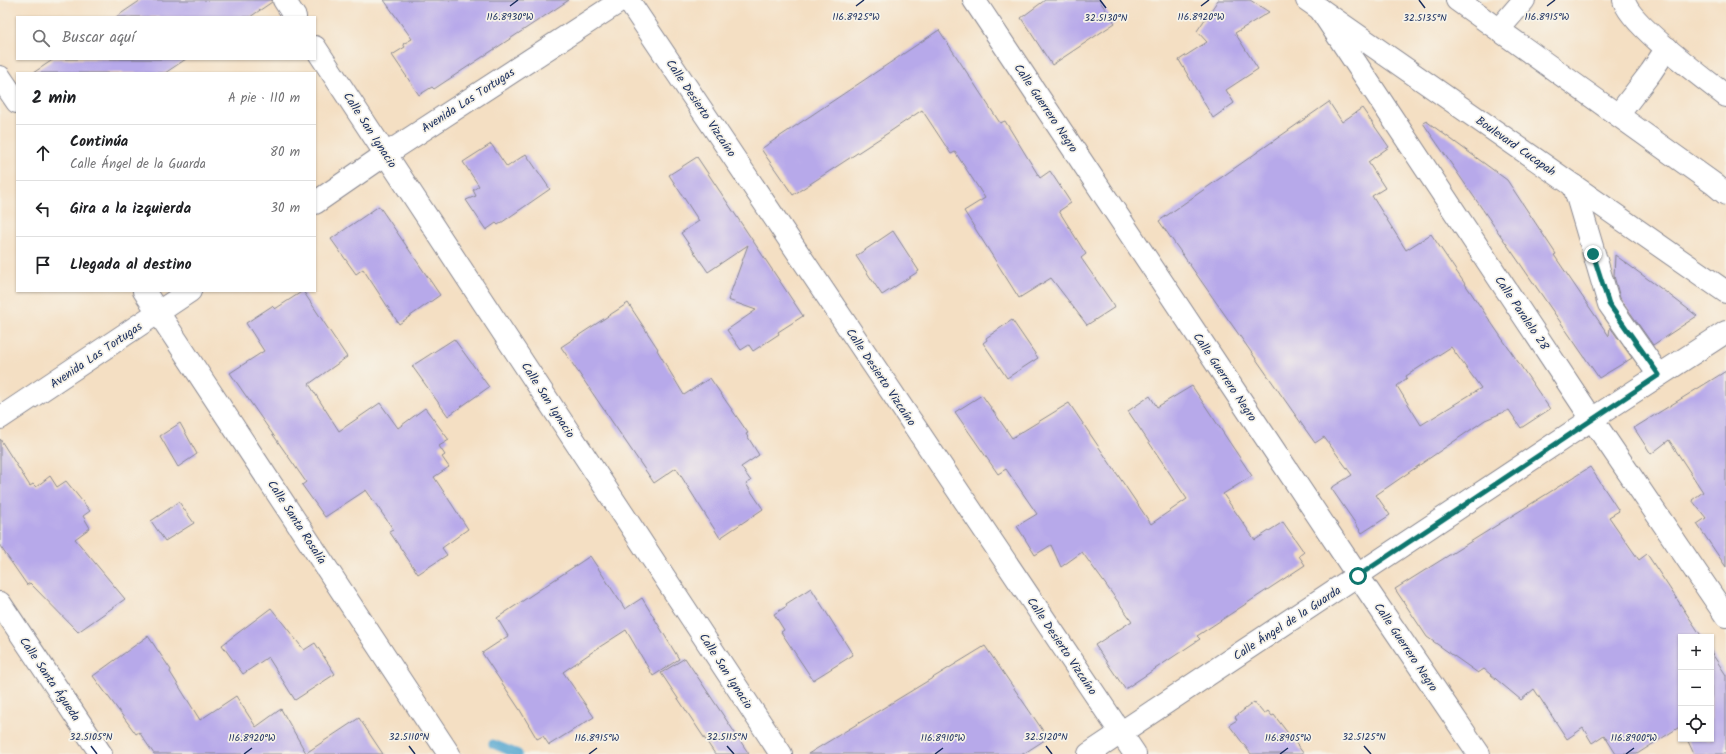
<!DOCTYPE html>
<html lang="es">
<head>
<meta charset="utf-8">
<style>
	:root { --surface:#fff; --page:#f6f6f6; --text:#202124; --muted:#757577; --line:#e0e0e0 }
	body { margin:0; font-family:Kalam,sans-serif; background:var(--page); color:var(--text) }
	.controls { position:absolute; right:12px; bottom:12px; display:grid; overflow:hidden; border-radius:0px; box-shadow:0 1px 3px #0004 }
	.controls button { width:36px; height:36px; display:grid; place-items:center; padding:0; border:0; border-bottom:1px solid var(--line); background:var(--surface); color:var(--text); font:20px sans-serif }
	.stop { position:absolute; width:12px; height:12px; margin:-9px; border:3px solid #0f766e; border-radius:50%; background:#fff }
	.stop.end { background:#0f766e; border-color:#fff; box-shadow:0 1px 4px #0008 }
	.list { margin:0; padding:0; list-style:none }
	h2 { display:flex; justify-content:space-between; align-items:center; height:52px; margin:0; padding:0 16px; font-size:17px }
	h2 small { font-size:13px; font-weight:400; color:var(--muted) }
	.list li { display:grid; grid-template-columns:26px 1fr auto; gap:12px; align-items:center; box-sizing:border-box; height:56px; padding:0 16px; border-top:1px solid var(--line) }
	.list b { display:block; font-size:15px; white-space:nowrap }
	.list p { margin:0; font-size:13px; white-space:nowrap; color:var(--muted) }
	.list em { font-size:13px; font-style:normal; color:var(--muted) }
	.icon { flex:none; width:22px; height:22px; fill:none; stroke:currentColor; stroke-width:2; stroke-linecap:round; stroke-linejoin:round }
	.map { position:relative; flex:none; width:1726px; height:754px; overflow:hidden }
	.search { position:absolute; background:var(--surface); box-shadow:0 1px 3px #0004; left:16px; top:16px; width:300px; height:44px; display:flex; align-items:center; gap:10px; box-sizing:border-box; padding:0 14px; border-radius:0px; color:var(--muted); font-size:15px }
	.panel { position:absolute; background:var(--surface); box-shadow:0 1px 3px #0004; left:16px; top:72px; width:300px; height:220px; border-radius:0px }
	.map>svg:first-child { display:block }
</style>
</head>
<body>
<div class="map">
<svg width="1726" height="754" viewBox="0 0 1726 754">
	<rect width="100%" height="100%" fill="#f7f3e8"/>
	<filter id="ink" filterUnits="userSpaceOnUse"><feTurbulence type="fractalNoise" baseFrequency=".025" numOctaves="2"/><feDisplacementMap in="SourceGraphic" scale="8" xChannelSelector="R" yChannelSelector="G"/><feConvolveMatrix kernelMatrix="1 2 1 2 8 2 1 2 1" color-interpolation-filters="sRGB"/></filter>
	<filter id="wash" filterUnits="userSpaceOnUse"><feTurbulence type="fractalNoise" baseFrequency=".012" numOctaves="4" result="noise"/><feDisplacementMap in="SourceGraphic" scale="16" xChannelSelector="R" yChannelSelector="G"/><feGaussianBlur stdDeviation="0.9" result="paint"/><feColorMatrix in="noise" values="0 0 0 0 0 0 0 0 0 0 0 0 0 0 0 0 0 1.4 0 .05"/><feComposite in="paint" operator="in"/></filter>
	<g filter="url(#wash)">
		<rect width="100%" height="100%" fill="#f4dfc3"/>
		<g fill="none" stroke-linecap="round" stroke-linejoin="round">
			<path stroke="#56a7d0" stroke-width="9" d="M 493,744 L 518,754"/>
		</g>
		<g id="blocks">
			<g fill="#b7a9ea" fill-rule="evenodd">
				<path d="M 141,0 L 272,0 L 272,2 L 250,17 L 116,17 Z"/>
				<path d="M 384,0 L 569,0 L 434,89 L 432,87 L 419,95 L 392,55 L 405,47 L 403,44 L 412,39 Z"/>
				<path d="M 1045,0 L 1099,0 L 1115,23 L 1052,65 L 1021,18 Z"/>
				<path d="M 1218,0 L 1250,0 L 1269,12 L 1235,33 L 1258,69 L 1226,90 L 1234,103 L 1213,118 L 1179,60 L 1207,42 L 1197,31 Z"/>
				<path d="M 939,30 L 1000,123 L 1005,121 L 1040,178 L 1050,171 L 1071,203 L 1059,211 L 1086,254 L 1081,258 L 1115,307 L 1087,325 L 1051,278 L 1019,298 L 964,211 L 985,198 L 955,152 L 951,154 L 922,110 L 888,133 L 793,195 L 761,149 Z"/>
				<path d="M 54,59 L 186,59 L 165,73 L 33,73 Z"/>
				<path d="M 1329,102 L 1342,122 L 1362,108 L 1389,147 L 1368,162 L 1385,188 L 1372,196 L 1406,250 L 1431,234 L 1550,409 L 1521,428 L 1509,410 L 1485,420 L 1376,495 L 1390,515 L 1362,533 L 1331,488 L 1352,475 L 1324,437 L 1315,443 L 1159,221 ZM 1451,347 L 1481,388 L 1421,425 L 1397,386 L 1407,378 L 1406,376 Z"/>
				<path d="M 1426,121 L 1507,180 L 1556,254 L 1554,255 L 1609,336 L 1610,327 L 1632,358 L 1599,378 L 1423,123 Z"/>
				<path d="M 491,144 L 507,167 L 526,154 L 550,189 L 498,225 L 496,223 L 486,230 L 466,200 L 476,196 L 473,190 L 479,186 L 463,162 Z"/>
				<path d="M 697,157 L 803,316 L 778,332 L 779,334 L 753,351 L 749,345 L 741,350 L 727,330 L 756,310 L 728,300 L 748,245 L 708,272 L 681,233 L 699,221 L 669,175 Z"/>
				<path d="M 379,206 L 440,295 L 399,324 L 363,269 L 356,274 L 331,239 Z"/>
				<path d="M 893,231 L 919,271 L 882,295 L 856,256 Z"/>
				<path d="M 1615,255 L 1667,293 L 1697,316 L 1653,345 L 1620,298 L 1614,276 Z"/>
				<path d="M 303,291 L 347,357 L 309,384 L 339,431 L 380,403 L 398,428 L 425,408 L 449,440 L 439,446 L 445,455 L 442,457 L 449,467 L 434,477 L 468,529 L 442,548 L 447,555 L 418,574 L 389,531 L 393,529 L 366,490 L 325,517 L 302,485 L 306,482 L 230,373 L 264,351 L 246,323 L 272,306 L 275,309 Z"/>
				<path d="M 628,303 L 658,349 L 657,350 L 684,395 L 710,378 L 748,433 L 746,434 L 759,455 L 741,467 L 751,481 L 746,484 L 763,509 L 720,538 L 676,468 L 654,483 L 561,347 Z"/>
				<path d="M 1012,320 L 1038,358 L 1007,378 L 983,343 L 987,340 L 986,338 Z"/>
				<path d="M 454,339 L 489,387 L 448,416 L 412,366 Z"/>
				<path d="M 1726,371 L 1726,567 L 1697,524 L 1706,518 L 1692,500 L 1703,492 L 1669,440 L 1651,454 L 1634,428 Z"/>
				<path d="M 1192,386 L 1252,476 L 1223,494 L 1255,540 L 1283,522 L 1304,552 L 1299,556 L 1305,565 L 1197,636 L 1200,639 L 1125,689 L 1095,645 L 1132,621 L 1082,552 L 1061,567 L 1051,545 L 1035,555 L 1017,526 L 1037,514 L 1006,469 L 998,474 L 955,412 L 982,395 L 1012,438 L 1069,403 L 1151,524 L 1187,499 L 1128,411 L 1150,396 L 1157,407 Z"/>
				<path d="M 180,423 L 197,454 L 178,467 L 160,436 Z"/>
				<path d="M 0,439 L 30,486 L 33,484 L 36,487 L 50,476 L 57,487 L 66,481 L 90,511 L 83,516 L 90,528 L 75,539 L 125,599 L 78,632 L 30,583 L 27,585 L 0,546 Z"/>
				<path d="M 1590,467 L 1619,511 L 1609,517 L 1639,560 L 1647,554 L 1702,637 L 1681,637 L 1681,726 L 1637,754 L 1616,754 L 1604,735 L 1592,743 L 1583,728 L 1567,739 L 1534,689 L 1521,700 L 1484,669 L 1478,673 L 1427,637 L 1395,589 Z"/>
				<path d="M 179,502 L 194,523 L 165,541 L 151,521 Z"/>
				<path d="M 590,556 L 625,609 L 642,598 L 679,659 L 653,676 L 626,630 L 598,648 L 563,672 L 594,717 L 549,745 L 543,736 L 537,739 L 520,710 L 482,653 L 508,636 L 497,618 Z"/>
				<path d="M 811,588 L 853,655 L 813,680 L 781,632 L 784,630 L 774,614 L 787,606 L 786,604 Z"/>
				<path d="M 271,608 L 304,650 L 315,643 L 335,674 L 295,700 L 268,657 L 243,674 L 222,645 Z"/>
				<path d="M 148,636 L 171,670 L 170,672 L 200,720 L 236,696 L 256,727 L 281,709 L 306,753 L 359,718 L 383,754 L 154,754 L 139,732 L 136,734 L 93,676 Z"/>
				<path d="M 985,646 L 1048,738 L 1023,754 L 808,754 Z"/>
				<path d="M 1711,652 L 1726,675 L 1726,754 L 1694,754 L 1687,739 L 1711,739 Z"/>
				<path d="M 685,658 L 749,754 L 715,754 L 661,673 Z"/>
				<path d="M 1254,702 L 1264,714 L 1268,711 L 1272,716 L 1274,715 L 1304,754 L 1251,754 L 1229,725 L 1237,720 L 1235,717 Z"/>
			</g>
		</g>
	</g>
	<g filter="url(#ink)">
		<use href="#blocks" fill-opacity="0" stroke="#888790" stroke-width="1"/>
		<g fill="none" stroke-linecap="round" stroke-linejoin="round">
			<g stroke="#888790" stroke-width="24">
				<g id="minor">
					<path d="M 284,0 L 295,17"/>
					<path d="M 628,0 L 1135,754"/>
					<path d="M 974,0 L 1358,576 L 1479,754"/>
					<path d="M 1624,0 C 1628,23 1705,79 1726,96"/>
					<path d="M 1320,9 L 1592,419 L 1726,616"/>
					<path d="M 1499,29 L 1524,0"/>
					<path d="M 315,47 L 781,754"/>
					<path d="M 0,77 L 17,102"/>
					<path d="M 1618,115 L 1651,72 L 1667,48"/>
					<path d="M 1574,186 L 1609,304 L 1659,375"/>
					<path d="M 315,203 L 386,154 L 622,0"/>
					<path d="M 144,291 L 449,754"/>
					<path d="M 0,418 L 190,291"/>
					<path d="M 0,603 L 101,754"/>
					<path d="M 1089,754 L 1592,419 L 1726,332"/>
				</g>
			</g>
			<g stroke="#888790" stroke-width="24">
				<g id="major">
					<path d="M 1307,0 L 1726,292"/>
					<path d="M 1457,0 L 1714,184 L 1726,194"/>
				</g>
			</g>
			<use href="#minor" stroke="#fff" stroke-width="22"/>
			<use href="#major" stroke="#fff" stroke-width="22"/>
		</g>
	</g>
	<g fill="none" stroke-linecap="round" stroke-linejoin="round" filter="url(#ink)">
		<path stroke="#0f766e" stroke-width="5" d="M 1358,576 L 1659,375 L 1609,304 L 1593,254"/>
	</g>
	<path fill="none" stroke="#1b2f5e" stroke-width="1.5" d="M 1100,0 L 1106,8M 1419,0 L 1425,8M 510,6 L 518,0M 856,6 L 864,0M 1201,6 L 1209,0M 1547,6 L 1555,0M 91,746 L 97,754M 409,746 L 415,754M 727,746 L 734,754M 1046,746 L 1052,754M 1364,746 L 1371,754M 244,754 L 252,748M 589,754 L 597,748M 935,754 L 943,748M 1280,754 L 1288,748M 1626,754 L 1634,748"/>
	<g text-anchor="middle" stroke-width="3.5" stroke-linejoin="round" paint-order="stroke">
		<g font-size="12" fill="#1b2f5e" stroke="#f7f3e8">
			<text transform="translate(468 100) rotate(-33)" y="4">Avenida Las Tortugas</text>
			<text transform="translate(701 108) rotate(56)" y="4">Calle Desierto Vizcaíno</text>
			<text transform="translate(1046 108) rotate(56)" y="4">Calle Guerrero Negro</text>
			<text transform="translate(370 130) rotate(57)" y="4">Calle San Ignacio</text>
			<text transform="translate(1516 146) rotate(35)" y="4">Boulevard Cucapah</text>
			<text transform="translate(1522 313) rotate(56)" y="4">Calle Paralelo 28</text>
			<text transform="translate(96 355) rotate(-34)" y="4">Avenida Las Tortugas</text>
			<text transform="translate(881 377) rotate(56)" y="4">Calle Desierto Vizcaíno</text>
			<text transform="translate(1225 377) rotate(56)" y="4">Calle Guerrero Negro</text>
			<text transform="translate(548 400) rotate(57)" y="4">Calle San Ignacio</text>
			<text transform="translate(297 522) rotate(57)" y="4">Calle Santa Rosalía</text>
			<text transform="translate(1287 623) rotate(-33)" y="4">Calle Ángel de la Guarda</text>
			<text transform="translate(1062 646) rotate(56)" y="4">Calle Desierto Vizcaíno</text>
			<text transform="translate(1406 647) rotate(56)" y="4">Calle Guerrero Negro</text>
			<text transform="translate(726 671) rotate(57)" y="4">Calle San Ignacio</text>
			<text transform="translate(50 679) rotate(56)" y="4">Calle Santa Águeda</text>
		</g>
	</g>
	<g font-size="10" text-anchor="middle" fill="#1b2f5e" stroke="#f7f3e8" stroke-width="3.5" stroke-linejoin="round" paint-order="stroke">
		<text x="510" y="20">116.8930°W</text>
		<text x="856" y="20">116.8925°W</text>
		<text x="1201" y="20">116.8920°W</text>
		<text x="1547" y="20">116.8915°W</text>
		<text x="1106" y="21">32.5130°N</text>
		<text x="1425" y="21">32.5135°N</text>
		<text x="91" y="740">32.5105°N</text>
		<text x="409" y="740">32.5110°N</text>
		<text x="727" y="740">32.5115°N</text>
		<text x="1046" y="740">32.5120°N</text>
		<text x="1364" y="740">32.5125°N</text>
		<text x="252" y="741">116.8920°W</text>
		<text x="597" y="741">116.8915°W</text>
		<text x="943" y="741">116.8910°W</text>
		<text x="1288" y="741">116.8905°W</text>
		<text x="1634" y="741">116.8900°W</text>
	</g>
</svg>
<div class="controls">
<button>+</button>
<button>−</button>
<button><svg class="icon" aria-label="locate" viewBox="0 0 24 24"><circle cx="12" cy="12" r="6"/><path d="M12 2v4M12 18v4M2 12h4M18 12h4"/></svg></button>
</div>
<div class="stop" style="left:1358px;top:576px"></div>
<div class="stop end" style="left:1593px;top:254px"></div>
<div class="search"><svg class="icon" aria-label="search" viewBox="0 0 24 24"><circle cx="10" cy="10" r="6"/><path d="M15 15l6 6"/></svg>Buscar aquí</div>
<section class="panel">
<h2>2 min<small>A pie · 110 m</small></h2>
<ul class="list">
<li><svg class="icon" aria-label="ahead" viewBox="0 0 24 24"><path d="M12 20V5M6 11l6-6 6 6"/></svg><div><b>Continúa</b><p>Calle Ángel de la Guarda</p></div><em>80 m</em></li>
<li><svg class="icon" aria-label="left" viewBox="0 0 24 24"><path d="M17 20v-9H6M10 6l-5 5 5 5"/></svg><div><b>Gira a la izquierda</b></div><em>30 m</em></li>
<li><svg class="icon" aria-label="arrive" viewBox="0 0 24 24"><path d="M6 21V4h12l-3 4 3 4H6"/></svg><div><b>Llegada al destino</b></div></li>
</ul>
</section>
</div>
</body>
</html>
